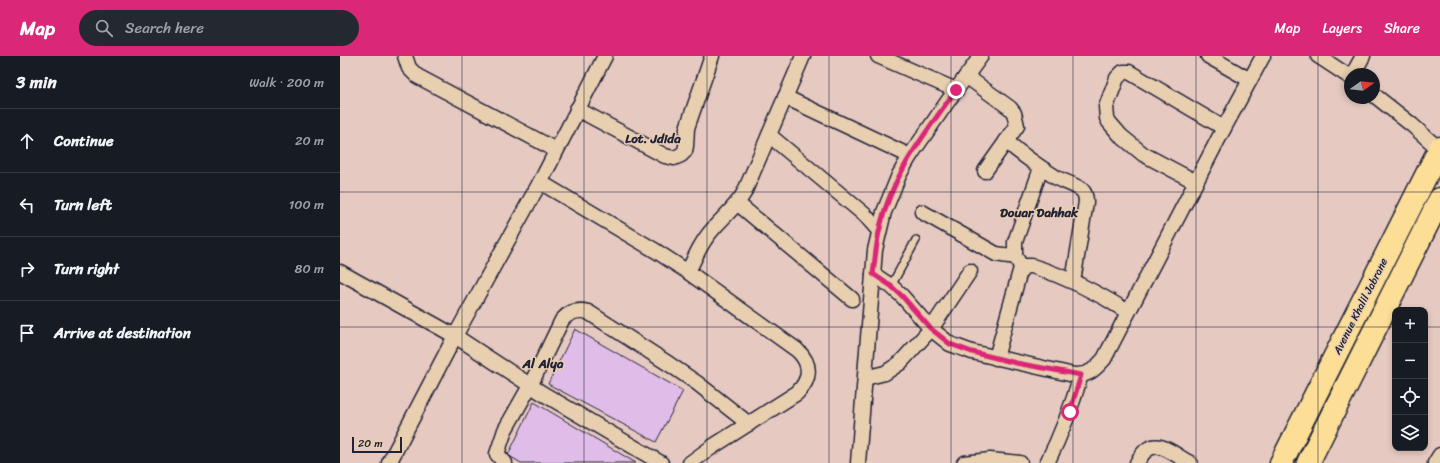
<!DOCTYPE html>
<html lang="en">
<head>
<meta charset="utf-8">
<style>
	:root { --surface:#171b24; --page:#242831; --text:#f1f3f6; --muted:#9ea1a6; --line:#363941; --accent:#db2777 }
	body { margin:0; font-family:Sriracha,sans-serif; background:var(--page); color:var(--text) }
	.controls { position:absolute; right:12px; bottom:12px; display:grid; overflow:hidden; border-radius:8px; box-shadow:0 2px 6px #0003 }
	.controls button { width:36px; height:36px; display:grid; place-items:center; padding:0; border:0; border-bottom:1px solid var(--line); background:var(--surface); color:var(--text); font:20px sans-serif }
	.compass { position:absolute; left:1004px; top:12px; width:36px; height:36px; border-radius:50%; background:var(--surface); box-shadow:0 2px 6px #0003; rotate:75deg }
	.scale { position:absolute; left:12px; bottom:10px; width:50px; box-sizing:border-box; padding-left:4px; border:2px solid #22223b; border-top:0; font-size:11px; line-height:14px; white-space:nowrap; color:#22223b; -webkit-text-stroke:3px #e8cfb0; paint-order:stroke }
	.stop { position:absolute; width:12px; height:12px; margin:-9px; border:3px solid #db2777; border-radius:50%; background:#fff }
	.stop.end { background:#db2777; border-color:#fff; box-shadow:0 1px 4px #0008 }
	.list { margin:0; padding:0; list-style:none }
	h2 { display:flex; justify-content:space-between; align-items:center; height:52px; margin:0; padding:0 16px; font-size:17px }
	h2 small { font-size:13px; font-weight:400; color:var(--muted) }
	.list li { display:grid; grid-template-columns:26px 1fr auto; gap:12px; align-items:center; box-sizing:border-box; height:64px; padding:0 16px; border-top:1px solid var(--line) }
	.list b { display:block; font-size:15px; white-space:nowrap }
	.list em { font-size:13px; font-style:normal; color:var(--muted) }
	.icon { flex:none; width:22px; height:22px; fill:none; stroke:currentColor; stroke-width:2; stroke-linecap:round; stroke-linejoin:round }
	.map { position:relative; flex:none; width:1100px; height:407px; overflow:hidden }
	header { display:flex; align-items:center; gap:24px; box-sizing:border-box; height:56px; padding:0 20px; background:var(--accent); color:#fff }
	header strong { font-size:19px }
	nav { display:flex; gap:22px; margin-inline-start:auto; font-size:14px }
	.search { width:280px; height:36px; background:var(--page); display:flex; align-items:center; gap:10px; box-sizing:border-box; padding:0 14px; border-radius:22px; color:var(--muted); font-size:15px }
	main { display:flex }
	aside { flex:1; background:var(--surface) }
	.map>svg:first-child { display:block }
</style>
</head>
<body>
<header>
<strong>Map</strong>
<div class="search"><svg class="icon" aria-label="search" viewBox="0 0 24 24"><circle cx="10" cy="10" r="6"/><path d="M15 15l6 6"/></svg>Search here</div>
<nav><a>Map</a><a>Layers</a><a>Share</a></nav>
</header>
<main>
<aside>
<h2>3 min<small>Walk · 200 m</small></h2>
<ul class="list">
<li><svg class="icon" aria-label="ahead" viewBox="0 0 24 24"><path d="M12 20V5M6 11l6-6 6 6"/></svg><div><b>Continue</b></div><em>20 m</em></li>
<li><svg class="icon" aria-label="left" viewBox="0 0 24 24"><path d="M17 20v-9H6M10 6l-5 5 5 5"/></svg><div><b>Turn left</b></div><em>100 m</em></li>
<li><svg class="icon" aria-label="right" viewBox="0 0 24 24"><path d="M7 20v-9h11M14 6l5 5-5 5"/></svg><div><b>Turn right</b></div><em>80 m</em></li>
<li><svg class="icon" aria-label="arrive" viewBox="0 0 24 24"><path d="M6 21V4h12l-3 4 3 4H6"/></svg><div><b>Arrive at destination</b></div></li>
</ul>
</aside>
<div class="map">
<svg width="1100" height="407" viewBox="0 0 1100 407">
	<rect width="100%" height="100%" fill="#e6cac1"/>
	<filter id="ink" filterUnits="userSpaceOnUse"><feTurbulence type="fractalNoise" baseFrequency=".025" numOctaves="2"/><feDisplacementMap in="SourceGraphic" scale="8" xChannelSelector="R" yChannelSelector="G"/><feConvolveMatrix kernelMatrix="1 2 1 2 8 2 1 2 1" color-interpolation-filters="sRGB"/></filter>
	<g filter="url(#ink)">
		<g fill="#e0bde8" stroke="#22223b">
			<path d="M 235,273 L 343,335 L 316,386 L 208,328 Z"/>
			<path d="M 194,346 L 296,407 L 181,407 L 168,399 Z"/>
		</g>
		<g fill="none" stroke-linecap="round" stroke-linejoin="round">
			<g stroke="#22223b" stroke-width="10">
				<path id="lane" d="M 551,230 L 576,184"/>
			</g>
			<g stroke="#22223b" stroke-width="17">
				<g id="street">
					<path d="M 65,0 L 69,12 L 77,20 L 216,94"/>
					<path d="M 538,0 L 616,34"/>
					<path d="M 868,0 L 910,24"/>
					<path d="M 978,0 L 1010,21"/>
					<path d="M 1013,18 L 1023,0"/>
					<path d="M 626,20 L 670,52 L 674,57 L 677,70 L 645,115"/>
					<path d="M 1034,39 L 1072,69 L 1100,94"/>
					<path d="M 445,41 L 570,100"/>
					<path d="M 237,53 L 325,100 L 334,102 L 341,99 L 345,95 L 346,90 L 347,72 L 372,0"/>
					<path d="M 429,79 L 525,159 L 539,175"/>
					<path d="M 666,85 C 682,99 699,111 717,122 C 725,126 735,129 742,134 C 745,137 746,141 746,146 L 733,225"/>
					<path d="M 200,126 L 316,195 L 348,216 L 457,294 C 472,308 471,323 457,337 L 372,391 L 350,407"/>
					<path d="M 856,126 L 803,98 L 781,80 L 769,66 L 767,62 L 766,51 L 777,22 L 783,16 L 789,16 L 884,72"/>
					<path d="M 397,147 L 512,243"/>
					<path d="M 582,156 L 656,198 L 669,200 L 675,200"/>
					<path d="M 682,212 L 675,200 L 675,186 L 701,112"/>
					<path d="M 0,216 L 115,280 L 202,337 L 321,407"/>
					<path d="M 348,216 C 355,201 362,185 373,173 C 383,161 396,151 404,137 L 463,0"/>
					<path d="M 533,218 L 551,230 L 562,240 L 591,273 L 610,288 L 632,296 L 734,319 C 749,320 755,313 764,303 L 884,72 L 923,0"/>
					<path d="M 656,302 L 680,215 L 685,210 L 692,210 C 727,221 757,236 788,256"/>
					<path d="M 525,322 L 545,317 L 560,307 L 591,273 L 630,215"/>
					<path d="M 49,407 L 115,280 L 204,119 L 265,0"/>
					<path d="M 165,407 L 157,398 L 165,374 L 191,328 L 222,264 C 229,256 237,253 248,256 L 329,308 L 357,327 L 409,368"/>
					<path d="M 518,407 L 535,194 L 544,156 L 559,119 L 570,100 L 608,45 L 641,0"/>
					<path d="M 624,407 L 650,404 L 680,407"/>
					<path d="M 707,407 C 721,379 732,350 741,319"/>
					<path d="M 797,407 C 812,377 828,395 850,407"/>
					<path d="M 1095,407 L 1100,399"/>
				</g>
			</g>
			<g stroke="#22223b" stroke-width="25">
				<g id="primary">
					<path d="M 941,407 L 1100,92"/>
					<path d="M 968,407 L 1100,143"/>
				</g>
			</g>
			<use href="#lane" stroke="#e8cfb0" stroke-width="7"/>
			<use href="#street" stroke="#e8cfb0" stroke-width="14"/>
			<use href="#primary" stroke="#fcde96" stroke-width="22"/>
		</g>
	</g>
	<g fill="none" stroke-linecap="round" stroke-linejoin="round" filter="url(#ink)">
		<path stroke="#db2777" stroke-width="5" d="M 616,34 C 584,78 550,122 539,176 C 536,190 535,204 533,218 L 551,230 L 562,240 L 590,272 L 610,288 L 632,296 L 676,307 L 741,319 L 730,356"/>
	</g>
	<path fill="none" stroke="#22223b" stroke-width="1" stroke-opacity="0.55" d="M 122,0 L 122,407M 244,0 L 244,407M 367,0 L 367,407M 489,0 L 489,407M 611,0 L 611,407M 733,0 L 733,407M 856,0 L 856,407M 978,0 L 978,407M 0,136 L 1100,136M 0,271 L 1055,271M 1085,271 L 1100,271"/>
	<g text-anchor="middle" stroke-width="3" stroke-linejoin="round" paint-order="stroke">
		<g font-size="11" fill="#22223b" stroke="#e8cfb0">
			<text transform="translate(1020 250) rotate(-63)" y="4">Avenue Khalil Jabrane</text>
		</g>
		<g font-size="13" font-weight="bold" fill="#22223b" stroke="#e8cfb0">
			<text x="313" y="87">Lot. Jdida</text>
			<text x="699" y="161">Douar Dahhak</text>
			<text x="203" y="312">Al Alya</text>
		</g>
	</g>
</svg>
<div class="controls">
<button>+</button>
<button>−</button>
<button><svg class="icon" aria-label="locate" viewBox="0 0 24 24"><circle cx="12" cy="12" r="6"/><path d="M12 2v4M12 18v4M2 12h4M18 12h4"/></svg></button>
<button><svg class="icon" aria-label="layers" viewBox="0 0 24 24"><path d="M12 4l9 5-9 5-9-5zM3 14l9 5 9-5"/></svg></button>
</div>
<svg class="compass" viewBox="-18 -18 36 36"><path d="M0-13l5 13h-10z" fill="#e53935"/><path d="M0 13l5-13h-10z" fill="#9ea1a6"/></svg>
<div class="scale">20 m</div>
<div class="stop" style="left:730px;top:356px"></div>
<div class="stop end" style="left:616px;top:34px"></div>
</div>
</main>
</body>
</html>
